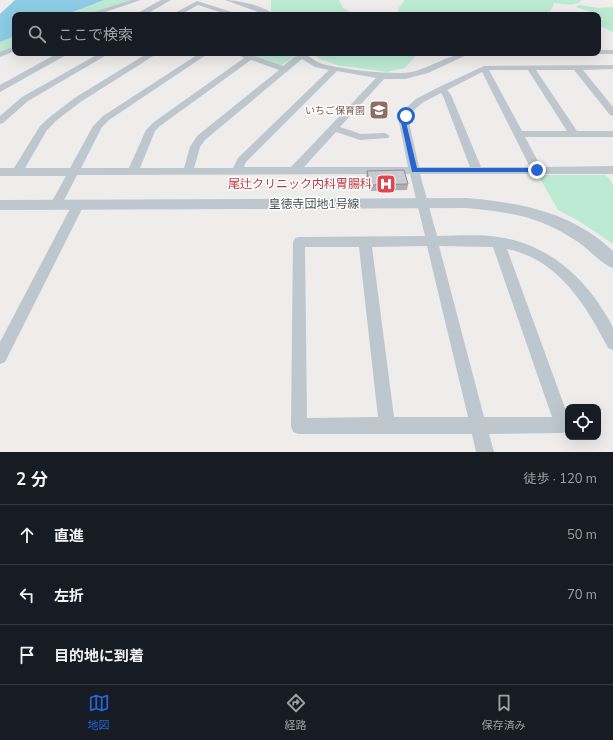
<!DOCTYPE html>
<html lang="ja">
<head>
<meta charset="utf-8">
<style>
	:root { --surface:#171b24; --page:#20242c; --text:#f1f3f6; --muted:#9ea1a6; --line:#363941; --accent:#2664d0 }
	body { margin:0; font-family:"Nunito Sans","Noto Sans JP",sans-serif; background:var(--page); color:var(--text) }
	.controls { position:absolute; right:12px; bottom:12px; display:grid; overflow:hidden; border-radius:8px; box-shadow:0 4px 16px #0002 }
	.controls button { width:36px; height:36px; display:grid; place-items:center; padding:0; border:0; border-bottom:1px solid var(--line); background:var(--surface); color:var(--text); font:20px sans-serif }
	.stop { position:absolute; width:12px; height:12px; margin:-9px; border:3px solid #2664d0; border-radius:50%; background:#fff }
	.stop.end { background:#2664d0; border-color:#fff; box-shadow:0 1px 4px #0008 }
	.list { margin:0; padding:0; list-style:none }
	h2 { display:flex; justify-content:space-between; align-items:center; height:52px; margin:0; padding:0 16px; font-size:17px }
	h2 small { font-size:13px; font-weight:400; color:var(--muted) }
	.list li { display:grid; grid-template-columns:26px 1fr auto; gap:12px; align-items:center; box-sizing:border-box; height:60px; padding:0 16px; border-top:1px solid var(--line) }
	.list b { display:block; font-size:15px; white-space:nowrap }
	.list em { font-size:13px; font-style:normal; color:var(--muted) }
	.icon { flex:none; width:22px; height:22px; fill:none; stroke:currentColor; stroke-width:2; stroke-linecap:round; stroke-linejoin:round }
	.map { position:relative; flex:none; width:613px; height:452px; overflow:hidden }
	.search { position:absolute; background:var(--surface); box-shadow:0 4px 16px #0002; left:12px; right:12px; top:12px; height:44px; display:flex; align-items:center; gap:10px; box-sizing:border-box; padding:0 14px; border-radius:8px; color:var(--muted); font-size:15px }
	.sheet { height:232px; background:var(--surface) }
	nav { display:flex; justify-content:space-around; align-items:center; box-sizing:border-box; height:56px; border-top:1px solid var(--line); background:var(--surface); font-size:11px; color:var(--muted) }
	nav a { display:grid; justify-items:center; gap:2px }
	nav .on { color:var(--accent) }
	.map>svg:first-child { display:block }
</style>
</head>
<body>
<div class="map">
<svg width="613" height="452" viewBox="0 0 613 452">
	<rect width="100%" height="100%" fill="#efecec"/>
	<g fill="#bdead2">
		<path d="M 104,0 L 136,0 L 88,15 L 65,15 Z"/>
		<path d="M 271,0 L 339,0 L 343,8 L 357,15 L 273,15 L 271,13 Z"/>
		<path d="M 405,0 L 582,0 C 575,7 564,4 554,3 L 549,15 L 399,15 L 398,9 Z"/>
		<path d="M 580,5 L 598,8 L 613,7 L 613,32 L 598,25 L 597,14 L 576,7 Z"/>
		<path d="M 15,36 L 15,46 L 0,53 L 0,42 Z"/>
		<path d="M 243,53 L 294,53 L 296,56 L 280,66 Z"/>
		<path d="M 316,53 L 418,53 L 405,68 L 387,72 L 337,65 L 317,58 Z"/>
		<path d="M 538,175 L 604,175 L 608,177 L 613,185 L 613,244 L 579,221 L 558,210 Z"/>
	</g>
	<path fill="#8dcce4" d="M 15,0 L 104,0 L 65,15 L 15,15 L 15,36 L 0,42 L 0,14 Z"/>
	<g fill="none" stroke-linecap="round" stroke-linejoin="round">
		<g fill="#bec6ce" fill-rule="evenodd">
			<path d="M 131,0 L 141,0 L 96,15 L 85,15 Z"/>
			<path d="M 225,0 C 237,0 266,6 274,15 L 266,15 Z"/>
			<path d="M 197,1 L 238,14 L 240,15 L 229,15 L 198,5 L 180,15 L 171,15 Z"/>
			<path d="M 15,46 L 15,51 L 0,57 L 0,52 Z"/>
			<path d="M 598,50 L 613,50 L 613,54 L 595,54 L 598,53 Z"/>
			<path d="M 100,53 L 110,53 L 28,101 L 3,123 L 0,124 L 0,116 L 22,97 Z"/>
			<path d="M 148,53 L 158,53 L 82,101 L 57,120 L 47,130 L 25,168 L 70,168 L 93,126 L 103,116 L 200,53 L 209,53 L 109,120 L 102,127 L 81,168 L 129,168 L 146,130 L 154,122 L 244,58 L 233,53 L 245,53 L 283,66 L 297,55 L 295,53 C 311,53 312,62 326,65 C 350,70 376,73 401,73 C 426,73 446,53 471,53 L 428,73 L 405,79 L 384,79 L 340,127 L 361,134 L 385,133 L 390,136 L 388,138 L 360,140 L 336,132 L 304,167 L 408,167 L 399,122 L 406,108 L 416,99 L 439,87 L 484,66 L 613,65 L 613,69 L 583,70 L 613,107 L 613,116 L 610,115 L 574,70 L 536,70 L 577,131 L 613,131 L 613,137 L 525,137 L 541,167 L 613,166 L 613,174 L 420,174 L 437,236 C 457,236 478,234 498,237 C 542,243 578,271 601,307 C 605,314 611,321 613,329 C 613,335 613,343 613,350 L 608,348 C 586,305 558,259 507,249 L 568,416 L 568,431 L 563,433 L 489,434 L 494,452 L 476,452 L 472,434 L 299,434 L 293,432 L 291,426 L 293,242 L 295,238 L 299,237 L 425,236 L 410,174 L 77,175 L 60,208 L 56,209 L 52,208 L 50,205 L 66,176 L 0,176 L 0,168 L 14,168 L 40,126 L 51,116 L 76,97 ZM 302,59 L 315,67 L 329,70 L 238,158 L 233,168 L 194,168 L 200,147 L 205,140 ZM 251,60 L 279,70 L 197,136 L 190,147 L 184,168 L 140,168 L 155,131 L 160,126 ZM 489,70 L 528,70 L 567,131 L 522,131 ZM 337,71 L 376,78 L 291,167 L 244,167 L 246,162 ZM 482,72 L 530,167 L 481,167 L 451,95 L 447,90 ZM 441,93 L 443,96 L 470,167 L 419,167 L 409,122 L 413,111 L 422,103 ZM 427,246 L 468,417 L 394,417 L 372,247 ZM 439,246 L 493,247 L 552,417 L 484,417 ZM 305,247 L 359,247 L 378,417 L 307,418 Z"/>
			<path d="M 78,201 L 82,202 L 84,205 L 5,362 L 0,364 L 0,342 L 72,205 L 74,202 Z"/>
		</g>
		<g fill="#bec6ce" fill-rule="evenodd">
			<path d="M 161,0 L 171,0 L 145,15 L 134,15 Z"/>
			<path d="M 58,53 L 70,53 L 0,92 L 0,85 Z"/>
			<path d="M 467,198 C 522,203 571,212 613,251 L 613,268 C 601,264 589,249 578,242 C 539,216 513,213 467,208 L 0,210 L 0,200 Z"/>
		</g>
	</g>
	<path fill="#aeafb4" d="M 367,171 L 408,184 L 407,190 L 369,191 L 366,177 Z"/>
	<path fill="#cacbd1" stroke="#8d8e92" d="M 404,170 L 408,184 L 370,185 L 367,171 Z"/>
	<path fill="#2664d0" d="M 404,114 L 409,116 L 406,122 L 417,168 L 537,168 L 539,170 L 537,172 L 412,172 L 401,122 Z"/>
	<defs>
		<g id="school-square" transform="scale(1)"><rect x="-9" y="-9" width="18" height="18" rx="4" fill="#8d6e63" stroke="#fff"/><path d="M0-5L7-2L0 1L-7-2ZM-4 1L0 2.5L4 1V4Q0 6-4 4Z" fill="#fff"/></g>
		<g id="hospital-square" transform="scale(1)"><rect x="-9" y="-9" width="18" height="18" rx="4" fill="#e0444e" stroke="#fff"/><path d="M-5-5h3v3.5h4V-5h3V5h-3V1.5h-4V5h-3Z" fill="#fff"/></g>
	</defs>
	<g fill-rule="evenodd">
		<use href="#school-square" x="379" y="110"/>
		<use href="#hospital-square" x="386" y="184"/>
	</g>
	<g text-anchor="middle" stroke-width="3" stroke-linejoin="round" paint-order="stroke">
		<g font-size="10" fill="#785e54" stroke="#fff" text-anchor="end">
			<text x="365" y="114">いちご保育園</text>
		</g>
		<g font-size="12" fill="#be3a42" stroke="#fff" text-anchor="end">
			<text x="372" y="188">尾辻クリニック内科胃腸科</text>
		</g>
		<g font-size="12" fill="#464e58" stroke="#fff">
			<text x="314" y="208">皇徳寺団地1号線</text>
		</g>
	</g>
</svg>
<div class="controls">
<button><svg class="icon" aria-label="locate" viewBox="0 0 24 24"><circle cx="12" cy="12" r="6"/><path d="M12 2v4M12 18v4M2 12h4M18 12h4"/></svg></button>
</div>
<div class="stop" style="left:406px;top:116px"></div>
<div class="stop end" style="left:537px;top:170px"></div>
<div class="search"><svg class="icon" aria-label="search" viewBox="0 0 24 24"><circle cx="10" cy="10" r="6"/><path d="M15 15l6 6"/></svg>ここで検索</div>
</div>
<section class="sheet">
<h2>2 分<small>徒歩 · 120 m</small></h2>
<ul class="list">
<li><svg class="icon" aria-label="ahead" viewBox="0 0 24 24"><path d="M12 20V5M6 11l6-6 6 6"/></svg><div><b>直進</b></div><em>50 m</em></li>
<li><svg class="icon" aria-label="left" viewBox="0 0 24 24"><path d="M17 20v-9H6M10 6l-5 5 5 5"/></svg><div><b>左折</b></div><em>70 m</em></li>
<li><svg class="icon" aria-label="arrive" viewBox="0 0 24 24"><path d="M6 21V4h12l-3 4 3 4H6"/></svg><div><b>目的地に到着</b></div></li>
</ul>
</section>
<nav>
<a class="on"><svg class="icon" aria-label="map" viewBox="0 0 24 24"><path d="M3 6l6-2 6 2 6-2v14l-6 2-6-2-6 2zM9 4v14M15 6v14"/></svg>地図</a>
<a><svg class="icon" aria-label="directions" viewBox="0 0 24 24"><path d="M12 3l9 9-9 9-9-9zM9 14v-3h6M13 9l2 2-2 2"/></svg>経路</a>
<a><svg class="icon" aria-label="saved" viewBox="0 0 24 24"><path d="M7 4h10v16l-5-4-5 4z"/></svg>保存済み</a>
</nav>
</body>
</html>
